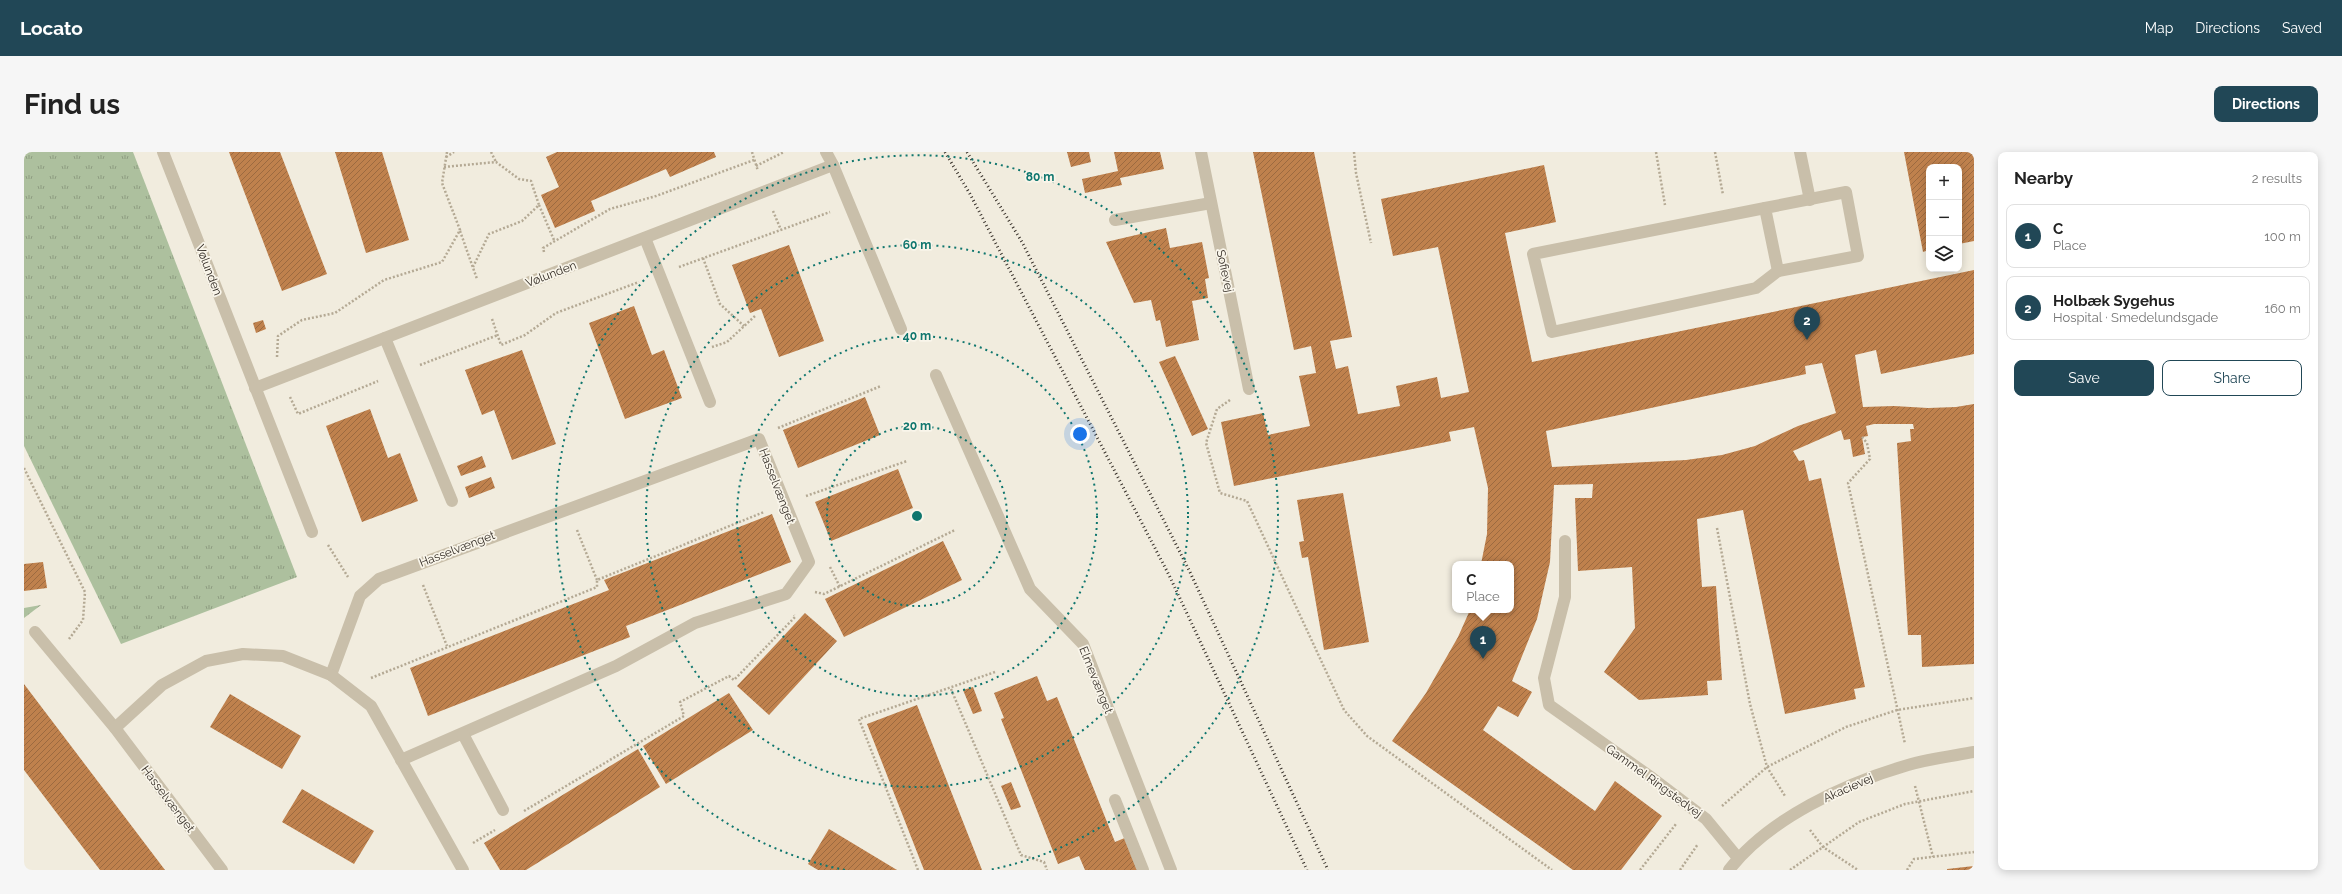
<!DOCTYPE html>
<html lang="en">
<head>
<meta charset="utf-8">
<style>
	:root { --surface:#fff; --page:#f6f6f6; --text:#222; --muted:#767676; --line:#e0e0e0; --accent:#214756 }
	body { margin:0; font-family:Raleway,sans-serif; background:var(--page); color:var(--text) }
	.controls { position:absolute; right:12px; top:12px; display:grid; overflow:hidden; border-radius:8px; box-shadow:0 2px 10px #0003 }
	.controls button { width:36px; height:36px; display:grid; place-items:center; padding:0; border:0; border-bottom:1px solid var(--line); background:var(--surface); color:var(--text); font:20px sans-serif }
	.you { position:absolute; left:1056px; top:282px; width:14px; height:14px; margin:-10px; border:3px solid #fff; border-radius:50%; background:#1a73e8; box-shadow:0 0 0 6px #1a73e833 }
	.badge { display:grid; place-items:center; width:26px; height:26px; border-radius:50%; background:var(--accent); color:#fff; font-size:13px; font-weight:700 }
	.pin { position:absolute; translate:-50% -33px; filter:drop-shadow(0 1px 2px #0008) }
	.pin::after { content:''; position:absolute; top:21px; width:14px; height:12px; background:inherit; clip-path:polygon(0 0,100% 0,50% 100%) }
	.popup { position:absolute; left:1428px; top:409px; width:62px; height:52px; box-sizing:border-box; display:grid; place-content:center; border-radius:8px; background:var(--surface); filter:drop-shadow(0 1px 3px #0005); font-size:13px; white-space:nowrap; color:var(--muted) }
	.popup b { font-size:15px; color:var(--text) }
	.popup::after { content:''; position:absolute; left:50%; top:100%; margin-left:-8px; border:8px solid transparent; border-top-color:var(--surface) }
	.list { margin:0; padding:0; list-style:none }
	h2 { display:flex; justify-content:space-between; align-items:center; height:52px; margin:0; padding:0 16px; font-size:17px }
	h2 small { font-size:13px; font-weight:400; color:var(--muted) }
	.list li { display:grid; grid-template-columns:26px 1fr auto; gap:12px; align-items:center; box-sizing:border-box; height:64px; margin:0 8px 8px; padding:0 8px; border:1px solid var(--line); border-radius:8px }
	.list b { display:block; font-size:15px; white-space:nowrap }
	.list p { margin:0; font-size:13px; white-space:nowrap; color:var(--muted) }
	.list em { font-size:13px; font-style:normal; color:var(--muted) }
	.actions { display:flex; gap:8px; padding:12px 16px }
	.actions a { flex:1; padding:9px 0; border:1px solid var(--accent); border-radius:8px; text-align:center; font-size:14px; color:var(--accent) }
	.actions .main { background:var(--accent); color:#fff }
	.icon { flex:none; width:22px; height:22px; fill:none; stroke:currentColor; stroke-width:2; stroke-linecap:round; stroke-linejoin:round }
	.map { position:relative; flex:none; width:1950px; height:718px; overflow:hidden; border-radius:8px }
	header { display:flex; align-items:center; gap:24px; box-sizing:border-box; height:56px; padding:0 20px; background:var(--accent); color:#fff }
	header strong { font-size:19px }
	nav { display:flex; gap:22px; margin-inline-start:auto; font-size:14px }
	.intro { display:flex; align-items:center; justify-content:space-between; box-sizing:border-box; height:96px; padding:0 24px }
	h1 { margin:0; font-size:28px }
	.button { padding:10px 18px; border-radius:8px; background:var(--accent); color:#fff; font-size:14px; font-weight:700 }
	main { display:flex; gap:24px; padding:0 24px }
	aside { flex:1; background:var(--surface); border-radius:8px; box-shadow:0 2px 10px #0003 }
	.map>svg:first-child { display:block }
</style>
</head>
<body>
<header>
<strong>Locato</strong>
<nav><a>Map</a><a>Directions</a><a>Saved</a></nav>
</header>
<div class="intro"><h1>Find us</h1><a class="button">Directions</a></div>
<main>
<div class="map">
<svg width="1950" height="718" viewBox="0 0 1950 718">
	<defs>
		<pattern id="grass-tufts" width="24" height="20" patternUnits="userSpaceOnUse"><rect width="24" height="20" fill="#adc09e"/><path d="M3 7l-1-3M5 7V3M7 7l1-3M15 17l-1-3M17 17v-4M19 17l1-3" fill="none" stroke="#8e9c81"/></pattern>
		<pattern id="forest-firs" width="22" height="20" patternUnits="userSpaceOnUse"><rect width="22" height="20" fill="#adc09e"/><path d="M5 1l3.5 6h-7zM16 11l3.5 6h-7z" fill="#8e9c81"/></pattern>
		<pattern id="building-hatch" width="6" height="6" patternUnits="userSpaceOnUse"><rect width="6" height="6" fill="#bf814d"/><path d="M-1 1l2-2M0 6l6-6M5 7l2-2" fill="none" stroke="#9c6a40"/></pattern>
	</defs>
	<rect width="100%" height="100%" fill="#f1ecde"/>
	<path fill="url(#grass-tufts)" d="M 0,0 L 109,0 L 273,425 L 97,492 L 0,294 Z"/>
	<path fill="url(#forest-firs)" d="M 17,453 L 0,466 L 0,456 Z"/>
	<g fill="url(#building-hatch)" fill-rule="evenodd">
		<path d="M 205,0 L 256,0 L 303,122 L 258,139 Z"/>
		<path d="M 311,0 L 358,0 L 385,88 L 342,101 Z"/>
		<path d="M 533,0 L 690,0 L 692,5 L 646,25 L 642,17 L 567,49 L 571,59 L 531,76 L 517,43 L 535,35 L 522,5 Z"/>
		<path d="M 1043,0 L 1065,0 L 1067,10 L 1047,15 Z"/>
		<path d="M 1090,0 L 1136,0 L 1140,17 L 1096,26 L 1098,33 L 1061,41 L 1058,27 L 1094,19 Z"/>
		<path d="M 1229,0 L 1290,0 L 1328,185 L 1306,189 L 1312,217 L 1324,214 L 1334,262 L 1376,254 L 1372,234 L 1413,225 L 1417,246 L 1445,240 L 1414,95 L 1369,104 L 1357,47 L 1520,13 L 1532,70 L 1481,81 L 1508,210 L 1950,118 L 1950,202 L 1857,222 L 1852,198 L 1831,203 L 1839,255 L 1870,254 L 1904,256 L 1932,255 L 1950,252 L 1950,512 L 1898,515 L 1897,483 L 1884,483 L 1873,291 L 1887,289 L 1886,277 L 1890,277 L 1889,272 L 1850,272 L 1842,274 L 1844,284 L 1838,285 L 1841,302 L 1829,305 L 1826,287 L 1820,288 L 1817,278 L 1769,299 L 1775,309 L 1780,308 L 1785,329 L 1797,326 L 1841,535 L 1830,537 L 1832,547 L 1761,562 L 1719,358 L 1673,367 L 1678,435 L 1692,434 L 1698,528 L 1683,529 L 1684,543 L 1615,548 L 1580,520 L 1611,476 L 1608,415 L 1554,419 L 1551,346 L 1568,346 L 1569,332 L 1530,333 L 1526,410 L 1513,467 L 1488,529 L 1508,540 L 1494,565 L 1474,554 L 1459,578 L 1571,659 L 1591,629 L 1638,664 L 1597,718 L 1549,718 L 1368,589 L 1402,541 L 1434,485 L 1446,458 L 1487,458 L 1487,412 L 1457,412 L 1463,382 L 1464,336 L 1450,275 L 1425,280 L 1427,289 L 1210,334 L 1197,270 L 1239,261 L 1244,283 L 1286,274 L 1275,224 L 1292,221 L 1287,194 L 1270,198 ZM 1798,211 L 1812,261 L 1774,274 L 1731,294 L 1698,303 L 1662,308 L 1528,315 L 1522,279 L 1782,222 L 1781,214 Z"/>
		<path d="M 1880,0 L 1950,0 L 1950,89 L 1935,92 L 1935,15 L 1905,15 L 1905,98 L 1899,100 Z"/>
		<path d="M 1142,76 L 1146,96 L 1178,90 L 1185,126 L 1181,127 L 1184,146 L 1168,149 L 1175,188 L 1142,195 L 1136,168 L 1132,169 L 1127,148 L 1110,151 L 1082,90 Z"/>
		<path d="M 765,93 L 800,189 L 755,205 L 737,157 L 726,161 L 708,113 Z"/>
		<path d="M 610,154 L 628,203 L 640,198 L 658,246 L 601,267 L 565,171 Z"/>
		<path d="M 239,168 L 242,177 L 232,181 L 229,171 Z"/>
		<path d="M 498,198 L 532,292 L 488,308 L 470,258 L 458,263 L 441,218 Z"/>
		<path d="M 1151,204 L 1184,277 L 1168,284 L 1135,210 Z"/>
		<path d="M 841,245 L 856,283 L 774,316 L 759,278 Z"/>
		<path d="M 346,257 L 364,306 L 376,301 L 394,349 L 338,370 L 302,274 Z"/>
		<path d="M 458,304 L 462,315 L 437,324 L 433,314 Z"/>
		<path d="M 874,317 L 889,356 L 807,389 L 791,350 Z"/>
		<path d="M 467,325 L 471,336 L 445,346 L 441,335 Z"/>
		<path d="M 1319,341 L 1345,490 L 1300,498 L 1284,405 L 1278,406 L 1275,390 L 1280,389 L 1273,348 Z"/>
		<path d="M 748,362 L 767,410 L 602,474 L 606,485 L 404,564 L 386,516 L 585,438 L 580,428 Z"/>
		<path d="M 919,389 L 938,428 L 820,485 L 801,447 Z"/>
		<path d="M 19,410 L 23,436 L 0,439 L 0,412 Z"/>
		<path d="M 781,461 L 813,489 L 745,563 L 713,534 Z"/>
		<path d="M 1013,524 L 1023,549 L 1033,545 L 1091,690 L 1103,685 L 1116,718 L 1061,718 L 1055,704 L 1034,712 L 977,567 L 980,566 L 970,541 Z"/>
		<path d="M 0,532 L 141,718 L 76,718 L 0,618 Z"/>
		<path d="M 949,535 L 958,559 L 949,562 L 939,538 Z"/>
		<path d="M 705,541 L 729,578 L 642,632 L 619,594 Z"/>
		<path d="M 206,542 L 277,584 L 258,617 L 186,575 Z"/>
		<path d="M 893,553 L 958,718 L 900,718 L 843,572 Z"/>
		<path d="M 614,597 L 636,635 L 502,718 L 476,718 L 460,691 Z"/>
		<path d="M 987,630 L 997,655 L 987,658 L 977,634 Z"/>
		<path d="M 278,637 L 350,679 L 330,712 L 258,670 Z"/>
		<path d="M 805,677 L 873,718 L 794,718 L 784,712 Z"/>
		<path d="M 1950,714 L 1950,718 L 1923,718 L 1923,717 Z"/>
	</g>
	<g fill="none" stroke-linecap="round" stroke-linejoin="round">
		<g stroke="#b4a994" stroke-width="2.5" stroke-dasharray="2 2" stroke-linecap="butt">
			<path d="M 467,0 L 472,10"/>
			<path d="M 728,0 L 734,19"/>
			<path d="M 1330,0 L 1332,21 L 1347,91"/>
			<path d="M 1632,0 L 1641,53"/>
			<path d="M 1691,0 L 1699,43"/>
			<path d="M 422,5 L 430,0"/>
			<path d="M 732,14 L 760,0"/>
			<path d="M 420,15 L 472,10 L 495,27 L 507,29 L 515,53 L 498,69 L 465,82 L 449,115"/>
			<path d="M 515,53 L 530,88"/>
			<path d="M 749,59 L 757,78"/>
			<path d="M 436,79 L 453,127"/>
			<path d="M 520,100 L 519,96 L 586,57 L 632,44 L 730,8"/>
			<path d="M 679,106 L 696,152 L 720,174"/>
			<path d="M 655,115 L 806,60"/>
			<path d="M 468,167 L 477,193 L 501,183 L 532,161 L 615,130"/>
			<path d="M 688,195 L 703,190 L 731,164"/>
			<path d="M 253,205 L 254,184 L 278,168 L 311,161 L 360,128 L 418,110 L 436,78 L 418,31 L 423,0"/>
			<path d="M 396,213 L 474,183"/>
			<path d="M 266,245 L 274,262 L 354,229"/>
			<path d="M 1206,248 L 1193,257 L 1182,291 L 1196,341 L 1223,349 L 1320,558 L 1343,584 L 1528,718"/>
			<path d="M 754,276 L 857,234"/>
			<path d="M 1838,285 L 1843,291 L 1846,307 L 1824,331 L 1881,592"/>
			<path d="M 0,316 L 61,440 L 59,468 L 45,487"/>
			<path d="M 782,344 L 883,309"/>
			<path d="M 1693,376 L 1726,552 L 1743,615 L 1761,644"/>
			<path d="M 553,378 L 573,428"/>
			<path d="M 304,393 L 324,425"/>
			<path d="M 806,415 L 816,435"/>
			<path d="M 399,433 L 423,494"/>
			<path d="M 791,440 L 800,442 L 931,378"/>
			<path d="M 347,526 L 573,435 L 573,428 L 740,360"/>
			<path d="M 927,537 L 997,703 L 1020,710 L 1023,718"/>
			<path d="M 1891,634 L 1909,705"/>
			<path d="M 1698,654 L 1743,615 L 1822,575 L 1873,558 L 1950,546"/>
			<path d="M 500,659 L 660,564 L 656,550 L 705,524 L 710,528 L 771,465 L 770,463"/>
			<path d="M 1786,678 L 1799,695 L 1834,718"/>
			<path d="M 449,691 L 471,678"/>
			<path d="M 894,718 L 835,567 L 971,520"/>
			<path d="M 1616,718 L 1652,672"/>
			<path d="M 1656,718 L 1674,692"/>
			<path d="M 1766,718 L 1835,670 L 1881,652 L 1950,639"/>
			<path d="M 1883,718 L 1890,707 L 1950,700"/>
		</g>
		<g stroke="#c9bfaa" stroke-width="12">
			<path d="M 139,0 L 288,380"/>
			<path d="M 1177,0 L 1225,237"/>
			<path d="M 1776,0 L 1786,48"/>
			<path d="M 809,13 L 877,177"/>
			<path d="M 1822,40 L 1834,104 L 1754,119 L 1741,56 Z"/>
			<path d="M 1741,56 L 1509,102 L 1528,180 L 1732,136 L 1754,119"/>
			<path d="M 1091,68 L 1187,51"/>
			<path d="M 621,86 L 686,250"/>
			<path d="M 361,186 L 428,349"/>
			<path d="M 912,223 L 1006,437 L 1059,492 L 1147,718"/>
			<path d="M 231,236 L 809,13 L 802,0"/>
			<path d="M 1541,389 L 1541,445 L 1520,526 L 1525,553 L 1628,626 L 1682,667 L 1714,706"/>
			<path d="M 11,480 L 91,576 L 198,718"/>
			<path d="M 307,523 L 336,444 L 355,427 L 735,287 L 785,410 L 762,442 L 671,471 L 592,514 L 377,608"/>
			<path d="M 91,576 L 138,533 L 182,509 L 219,502 L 259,504 L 307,523 L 347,554 L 439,718"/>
			<path d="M 439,582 L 479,658"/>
			<path d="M 1091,648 L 1119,718"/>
			<path d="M 1705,718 C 1745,666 1822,631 1884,613 C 1905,607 1928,604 1950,600"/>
		</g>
		<g stroke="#373029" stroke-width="3" stroke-dasharray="1 3" stroke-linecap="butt">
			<path d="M 921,0 L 946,42 L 1145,423 L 1283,718"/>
			<path d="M 943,0 L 998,90 L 1165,418 L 1304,718"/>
		</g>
	</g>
	<g fill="none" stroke="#0f766e" stroke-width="2" stroke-dasharray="2 4">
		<circle cx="893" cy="364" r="90"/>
		<circle cx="893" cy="364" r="180"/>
		<circle cx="893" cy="364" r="271"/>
		<path d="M821 718A361 361 0 1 1 965 718"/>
	</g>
	<g text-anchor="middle" stroke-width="3.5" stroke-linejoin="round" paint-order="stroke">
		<g font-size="12" fill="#373029" stroke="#f9f5ea">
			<text transform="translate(185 118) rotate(69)" y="4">Vølunden</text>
			<text transform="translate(1201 119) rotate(78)" y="4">Sofievej</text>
			<text transform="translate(527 122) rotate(-21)" y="4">Vølunden</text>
			<text transform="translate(753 334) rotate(69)" y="4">Hasselvænget</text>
			<text transform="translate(433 397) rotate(-21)" y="4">Hasselvænget</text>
			<text transform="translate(1072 528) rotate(68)" y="4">Elmevænget</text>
			<text transform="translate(1630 629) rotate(36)" y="4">Gammel Ringstedvej</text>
			<text transform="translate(1824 636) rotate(-24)" y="4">Akacievej</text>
			<text transform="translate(144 647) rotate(53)" y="4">Hasselvænget</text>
		</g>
	</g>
	<circle cx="893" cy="364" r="6" fill="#0f766e" stroke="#f9f5ea" stroke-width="2"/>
	<g font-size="12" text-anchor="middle" font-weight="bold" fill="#0f766e" stroke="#f9f5ea" stroke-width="3.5" stroke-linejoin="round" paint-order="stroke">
		<text x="1016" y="29">80 m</text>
		<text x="893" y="97">60 m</text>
		<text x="893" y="188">40 m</text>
		<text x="893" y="278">20 m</text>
	</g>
</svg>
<div class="controls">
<button>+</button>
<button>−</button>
<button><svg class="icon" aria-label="layers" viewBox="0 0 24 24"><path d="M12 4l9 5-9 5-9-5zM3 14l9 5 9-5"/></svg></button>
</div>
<div class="you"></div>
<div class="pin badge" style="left:1459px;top:507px">1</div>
<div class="popup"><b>C</b>Place</div>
<div class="pin badge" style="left:1783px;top:188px">2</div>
</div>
<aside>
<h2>Nearby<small>2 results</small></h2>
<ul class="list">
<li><span class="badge">1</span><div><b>C</b><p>Place</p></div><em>100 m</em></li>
<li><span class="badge">2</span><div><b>Holbæk Sygehus</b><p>Hospital · Smedelundsgade</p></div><em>160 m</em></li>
</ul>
<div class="actions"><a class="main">Save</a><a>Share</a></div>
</aside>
</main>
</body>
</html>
